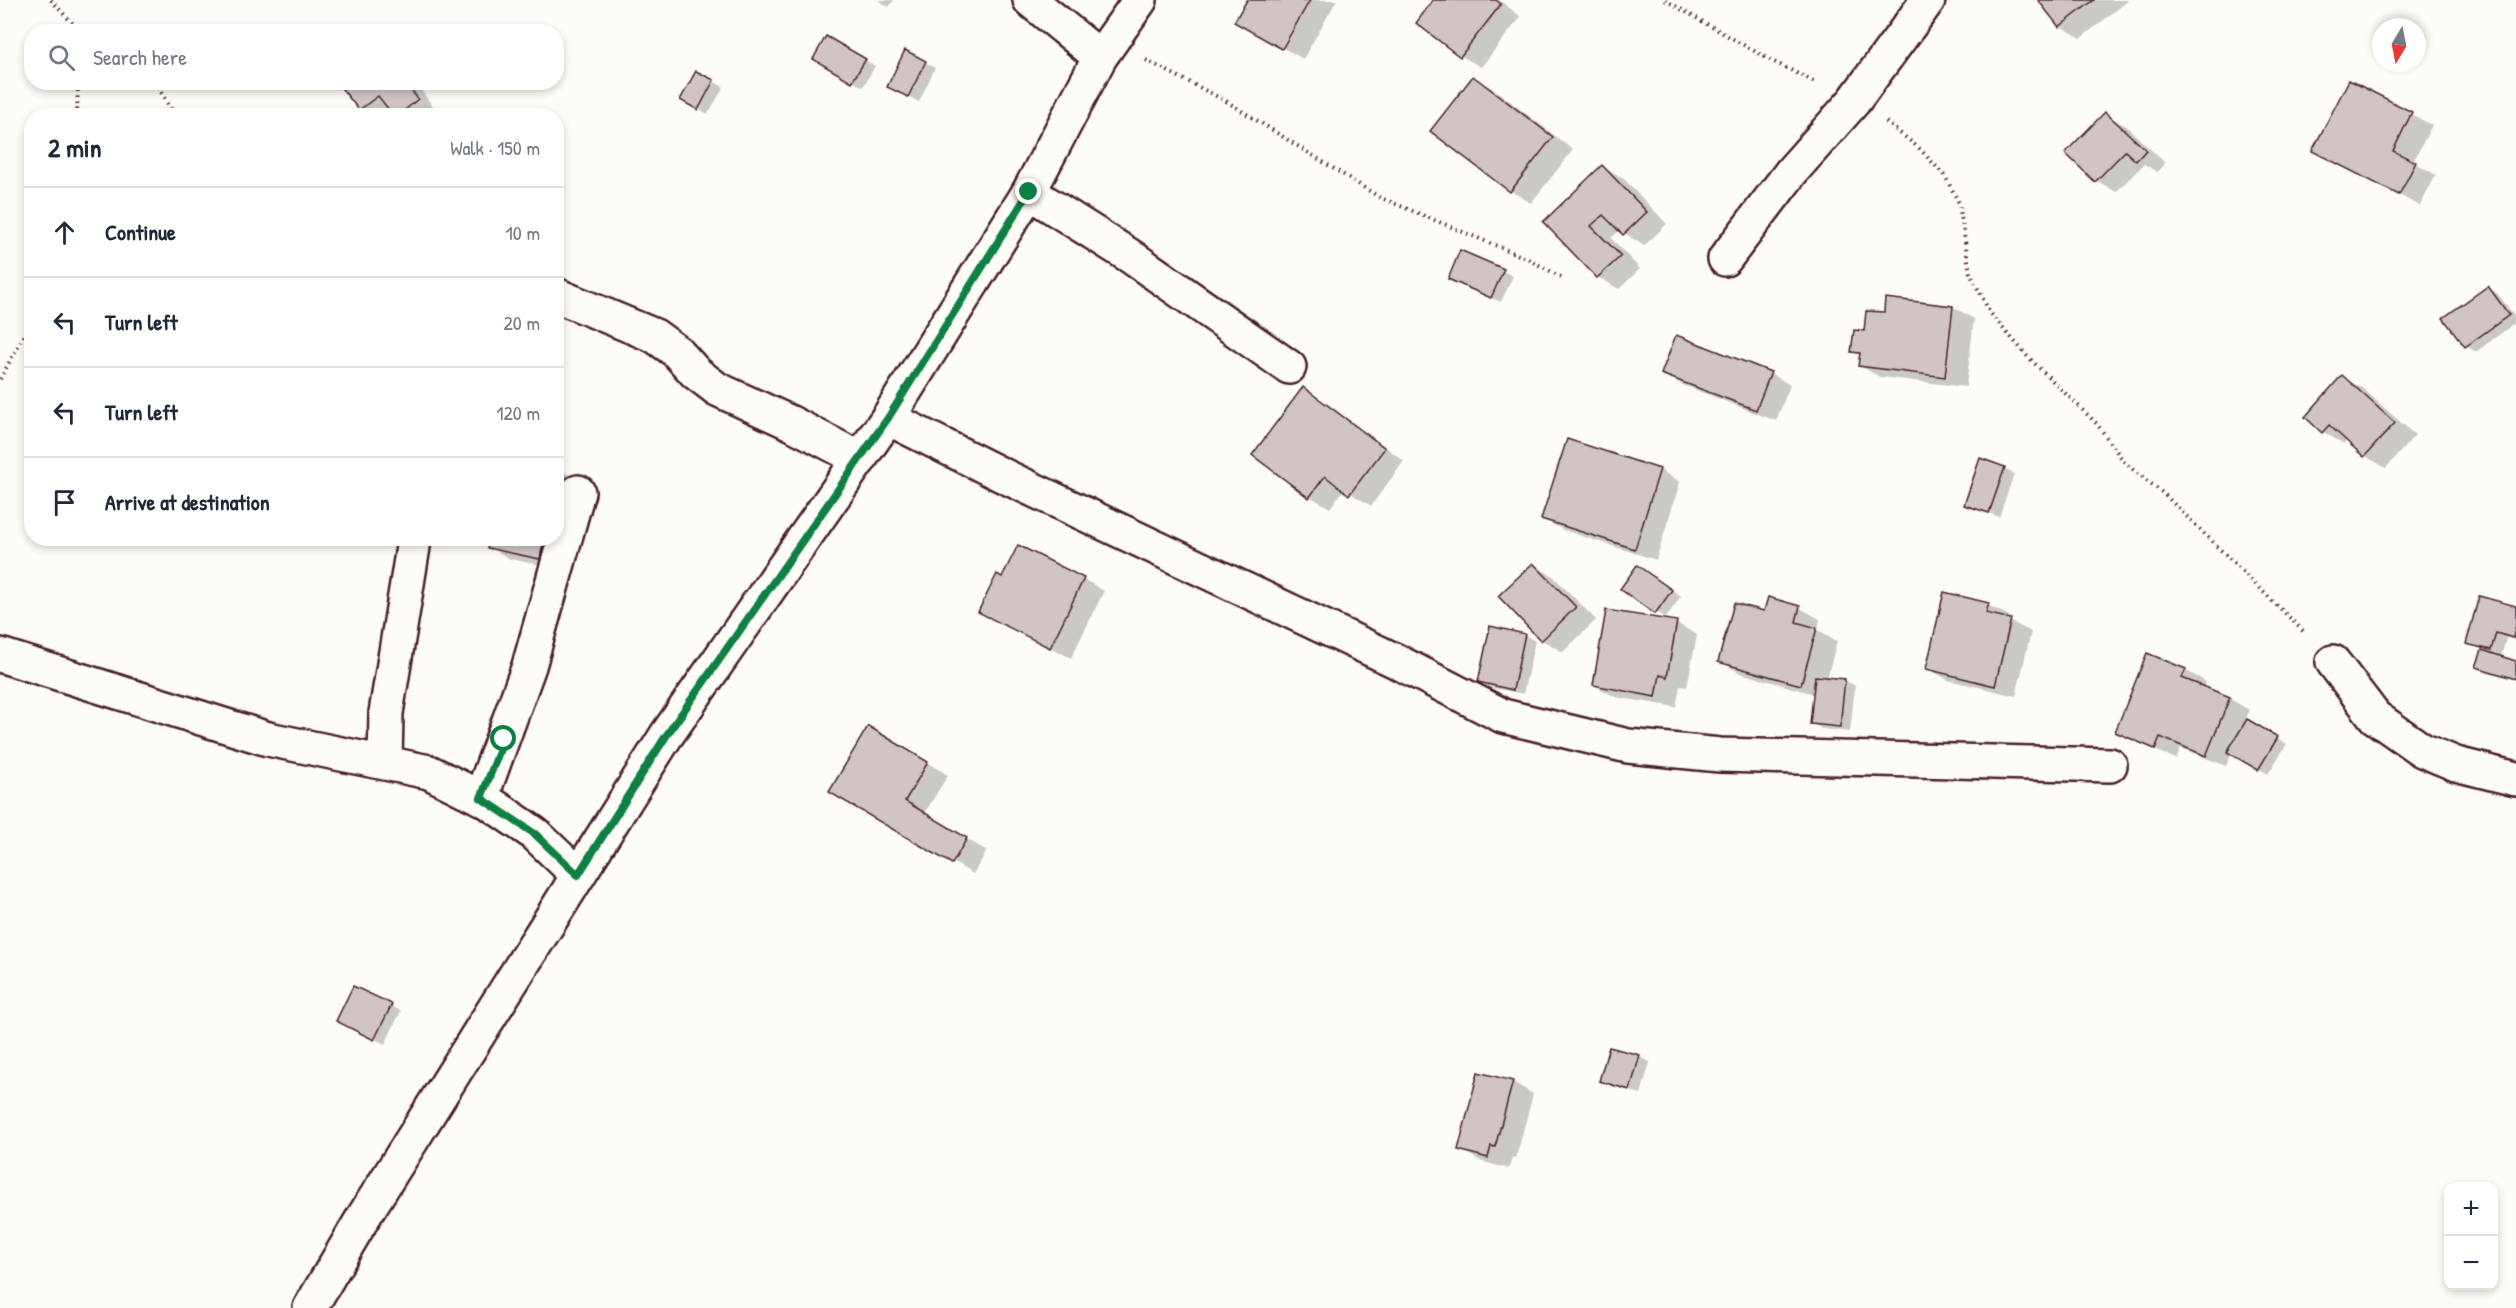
<!DOCTYPE html>
<html lang="en">
<head>
<meta charset="utf-8">
<style>
	:root { --surface:#fff; --page:#f6f6f7; --text:#1f2937; --muted:#747a83; --line:#e0e1e3 }
	body { margin:0; font-family:"Patrick Hand",sans-serif; background:var(--page); color:var(--text) }
	.controls { position:absolute; right:18px; bottom:18px; display:grid; overflow:hidden; border-radius:12px; box-shadow:0 3px 9px #0003 }
	.controls button { width:54px; height:54px; display:grid; place-items:center; padding:0; border:0; border-bottom:2px solid var(--line); background:var(--surface); color:var(--text); font:30px sans-serif }
	.compass { position:absolute; left:2372px; top:18px; width:54px; height:54px; border-radius:50%; background:var(--surface); box-shadow:0 3px 9px #0003; rotate:190deg }
	.stop { position:absolute; width:18px; height:18px; margin:-14px; border:4px solid #0b8043; border-radius:50%; background:#fff }
	.stop.end { background:#0b8043; border-color:#fff; box-shadow:0 2px 6px #0008 }
	.list { margin:0; padding:0; list-style:none }
	h2 { display:flex; justify-content:space-between; align-items:center; height:78px; margin:0; padding:0 24px; font-size:26px }
	h2 small { font-size:20px; font-weight:400; color:var(--muted) }
	.list li { display:grid; grid-template-columns:39px 1fr auto; gap:18px; align-items:center; box-sizing:border-box; height:90px; padding:0 24px; border-top:2px solid var(--line) }
	.list b { display:block; font-size:22px; white-space:nowrap }
	.list em { font-size:20px; font-style:normal; color:var(--muted) }
	.icon { flex:none; width:33px; height:33px; fill:none; stroke:currentColor; stroke-width:2; stroke-linecap:round; stroke-linejoin:round }
	.map { position:relative; flex:none; width:2516px; height:1308px; overflow:hidden }
	.search { position:absolute; background:var(--surface); box-shadow:0 3px 9px #0003; left:24px; top:24px; width:540px; height:66px; display:flex; align-items:center; gap:15px; box-sizing:border-box; padding:0 21px; border-radius:24px; color:var(--muted); font-size:22px }
	.panel { position:absolute; background:var(--surface); box-shadow:0 3px 9px #0003; left:24px; top:108px; width:540px; height:438px; border-radius:24px }
	.map>svg:first-child { display:block }
</style>
</head>
<body>
<div class="map">
<svg width="2516" height="1308" viewBox="0 0 2516 1308">
	<rect width="100%" height="100%" fill="#fdfcf7"/>
	<filter id="ink" filterUnits="userSpaceOnUse"><feTurbulence type="fractalNoise" baseFrequency=".0167" numOctaves="2"/><feDisplacementMap in="SourceGraphic" scale="12" xChannelSelector="R" yChannelSelector="G"/><feConvolveMatrix kernelMatrix="1 2 1 2 8 2 1 2 1" color-interpolation-filters="sRGB"/></filter>
	<g filter="url(#ink)">
		<g fill="#0003">
			<path d="M 878,0 L 894,0 L 889,7 Z"/>
			<path d="M 1249,0 L 1337,0 L 1303,59 L 1236,21 Z"/>
			<path d="M 1435,0 L 1499,0 L 1521,17 L 1481,67 L 1461,56 Z"/>
			<path d="M 2040,0 L 2129,0 L 2081,38 L 2060,26 Z"/>
			<path d="M 827,38 L 875,66 L 863,87 L 815,58 Z"/>
			<path d="M 925,62 L 935,68 L 919,102 L 899,92 Z"/>
			<path d="M 697,73 L 724,87 L 708,114 L 682,99 Z"/>
			<path d="M 1473,78 L 1494,89 L 1573,150 L 1531,203 L 1511,191 L 1432,130 Z"/>
			<path d="M 353,82 L 415,82 L 437,112 L 444,116 L 396,116 L 393,112 L 388,116 L 371,116 L 360,109 L 344,89 Z"/>
			<path d="M 2350,82 L 2432,125 L 2413,162 L 2436,175 L 2420,206 L 2335,162 Z"/>
			<path d="M 2105,114 L 2126,126 L 2165,163 L 2157,172 L 2144,164 L 2116,192 L 2096,180 Z"/>
			<path d="M 1602,167 L 1623,178 L 1667,224 L 1644,246 L 1620,230 L 1611,238 L 1640,269 L 1619,289 L 1598,277 L 1545,222 Z"/>
			<path d="M 1461,252 L 1513,276 L 1501,302 L 1460,284 Z"/>
			<path d="M 2488,288 L 2498,294 L 2516,318 L 2516,322 L 2476,352 L 2466,346 Z"/>
			<path d="M 1886,300 L 1953,307 L 1974,319 L 1966,387 L 1880,377 L 1860,366 L 1861,356 L 1853,352 L 1865,333 L 1886,314 Z"/>
			<path d="M 1662,373 L 1770,373 L 1790,385 L 1776,421 L 1683,385 Z"/>
			<path d="M 2343,377 L 2363,389 L 2415,435 L 2386,468 L 2365,456 L 2347,440 L 2344,444 L 2323,432 L 2307,417 Z"/>
			<path d="M 1304,389 L 1324,401 L 1404,461 L 1371,506 L 1344,489 L 1330,508 L 1309,496 Z"/>
			<path d="M 1568,440 L 1660,470 L 1680,482 L 1656,560 L 1563,530 L 1543,518 Z"/>
			<path d="M 556,468 L 579,480 L 561,569 L 510,559 L 489,547 L 491,538 L 556,538 Z"/>
			<path d="M 2004,468 L 2014,474 L 1999,517 L 1966,504 Z"/>
			<path d="M 1533,565 L 1553,576 L 1596,620 L 1563,652 L 1542,640 L 1500,597 Z"/>
			<path d="M 1647,573 L 1681,596 L 1666,618 L 1622,589 Z"/>
			<path d="M 1003,579 L 1083,579 L 1104,591 L 1071,658 L 980,612 Z"/>
			<path d="M 1769,599 L 1800,608 L 1820,619 L 1818,630 L 1837,641 L 1827,678 L 1845,680 L 1855,686 L 1850,732 L 1822,729 L 1812,723 L 1814,694 L 1740,673 L 1720,661 L 1765,613 Z"/>
			<path d="M 1988,605 L 2009,616 L 2008,620 L 2031,632 L 2016,696 L 1948,680 L 1927,668 Z"/>
			<path d="M 2516,608 L 2516,640 L 2506,638 L 2501,658 L 2516,662 L 2516,680 L 2488,672 L 2478,666 L 2483,650 L 2468,643 Z"/>
			<path d="M 1676,623 L 1697,635 L 1687,687 L 1680,686 L 1676,707 L 1615,697 L 1594,685 Z"/>
			<path d="M 1491,628 L 1525,635 L 1535,641 L 1523,694 L 1489,687 L 1479,681 Z"/>
			<path d="M 2148,655 L 2185,670 L 2206,682 L 2203,688 L 2229,698 L 2249,710 L 2246,720 L 2287,744 L 2268,774 L 2232,753 L 2226,766 L 2181,748 L 2176,759 L 2138,743 L 2117,731 Z"/>
			<path d="M 868,728 L 948,775 L 924,814 L 987,851 L 973,874 L 831,791 Z"/>
			<path d="M 354,988 L 401,1011 L 385,1044 L 348,1026 Z"/>
			<path d="M 1610,1049 L 1640,1057 L 1650,1062 L 1641,1094 L 1611,1086 L 1601,1080 Z"/>
			<path d="M 1513,1082 L 1533,1094 L 1516,1158 L 1512,1157 L 1509,1169 L 1480,1161 L 1460,1149 Z"/>
		</g>
		<g fill="#d0c5c4" stroke="#4a1f2b" stroke-width="1.5">
			<path d="M 1247,0 L 1310,0 L 1282,49 L 1234,22 Z"/>
			<path d="M 1433,0 L 1496,0 L 1501,4 L 1460,57 L 1416,23 Z"/>
			<path d="M 2038,0 L 2094,0 L 2059,27 Z"/>
			<path d="M 826,36 L 866,59 L 852,82 L 813,59 Z"/>
			<path d="M 905,50 L 926,61 L 908,97 L 887,87 Z"/>
			<path d="M 696,71 L 714,80 L 698,110 L 680,100 Z"/>
			<path d="M 1473,76 L 1553,137 L 1510,192 L 1430,131 Z"/>
			<path d="M 2349,80 L 2412,112 L 2393,151 L 2416,162 L 2399,195 L 2312,151 Z"/>
			<path d="M 350,82 L 405,82 L 418,99 L 398,116 L 394,116 L 378,96 L 359,110 L 342,89 Z"/>
			<path d="M 2105,112 L 2146,150 L 2136,161 L 2125,151 L 2095,182 L 2065,153 Z"/>
			<path d="M 1602,165 L 1647,212 L 1623,235 L 1603,215 L 1591,226 L 1621,256 L 1597,278 L 1543,222 Z"/>
			<path d="M 1460,250 L 1504,269 L 1491,298 L 1448,279 Z"/>
			<path d="M 2488,286 L 2509,315 L 2465,347 L 2443,318 Z"/>
			<path d="M 1885,298 L 1953,306 L 1945,377 L 1858,366 L 1860,353 L 1851,352 L 1854,330 L 1864,331 L 1866,311 L 1884,312 Z"/>
			<path d="M 1676,335 L 1771,372 L 1756,410 L 1661,374 Z"/>
			<path d="M 2342,375 L 2395,423 L 2364,457 L 2329,425 L 2322,433 L 2305,417 Z"/>
			<path d="M 1303,387 L 1385,448 L 1349,495 L 1325,476 L 1309,498 L 1252,455 Z"/>
			<path d="M 1567,439 L 1660,469 L 1635,549 L 1541,519 Z"/>
			<path d="M 1980,458 L 2005,467 L 1989,513 L 1964,505 Z"/>
			<path d="M 489,538 L 544,538 L 540,559 L 487,548 Z"/>
			<path d="M 1018,545 L 1084,578 L 1050,648 L 978,612 L 997,574 L 1002,577 Z"/>
			<path d="M 1533,563 L 1576,607 L 1541,641 L 1498,596 Z"/>
			<path d="M 1637,565 L 1672,590 L 1655,614 L 1620,589 Z"/>
			<path d="M 1944,592 L 1989,603 L 1986,613 L 2011,619 L 1995,686 L 1926,669 Z"/>
			<path d="M 2479,596 L 2516,606 L 2516,625 L 2513,638 L 2496,633 L 2491,650 L 2466,644 Z"/>
			<path d="M 1768,597 L 1800,606 L 1796,622 L 1817,628 L 1801,685 L 1718,662 L 1734,603 L 1764,611 Z"/>
			<path d="M 1606,610 L 1677,621 L 1667,677 L 1660,675 L 1656,697 L 1593,685 Z"/>
			<path d="M 1490,626 L 1525,634 L 1513,690 L 1478,682 Z"/>
			<path d="M 2482,650 L 2516,661 L 2516,679 L 2476,667 Z"/>
			<path d="M 2147,653 L 2186,669 L 2182,678 L 2230,697 L 2206,756 L 2160,737 L 2155,749 L 2115,732 Z"/>
			<path d="M 1815,676 L 1845,679 L 1840,727 L 1810,724 Z"/>
			<path d="M 2247,719 L 2278,737 L 2258,770 L 2227,752 Z"/>
			<path d="M 868,726 L 928,762 L 905,801 L 967,838 L 952,864 L 829,792 Z"/>
			<path d="M 353,986 L 392,1004 L 374,1040 L 336,1021 Z"/>
			<path d="M 1609,1047 L 1640,1055 L 1630,1090 L 1599,1081 Z"/>
			<path d="M 1478,1072 L 1513,1081 L 1495,1147 L 1491,1146 L 1488,1158 L 1458,1150 Z"/>
		</g>
		<g fill="none" stroke-linecap="round" stroke-linejoin="round">
			<g stroke="#4a1f2b" stroke-width="38">
				<g id="minor">
					<path d="M 1030,0 L 1100,57"/>
					<path d="M 1029,192 L 1130,256 L 1289,367"/>
					<path d="M 1725,259 L 1792,171 L 1854,101 L 1928,0"/>
					<path d="M 556,295 L 655,336 L 677,352 L 696,373 L 717,389 L 791,423 L 860,459"/>
					<path d="M 888,418 L 1000,474 L 1394,660 L 1503,716 L 1628,746 L 1720,755 L 2110,765"/>
					<path d="M 0,655 L 268,739 L 429,772 L 487,801 L 535,834 L 578,875"/>
					<path d="M 2333,662 L 2375,717 L 2422,750 L 2456,764 L 2516,779"/>
					<path d="M 385,762 L 386,713 L 413,547"/>
					<path d="M 481,798 L 529,666 L 578,492"/>
					<path d="M 310,1308 L 364,1216 L 666,736 L 888,418 L 1029,192 L 1100,57 L 1140,0"/>
				</g>
			</g>
			<g stroke="#4a1f2b" stroke-width="4" stroke-dasharray="1.5 4.5" stroke-linecap="butt">
				<path d="M 51,0 L 74,25 L 91,32"/>
				<path d="M 1665,0 L 1770,60 L 1817,83"/>
				<path d="M 1146,60 L 1226,101 L 1379,197 L 1526,258 L 1565,279"/>
				<path d="M 155,82 L 171,109 L 179,116"/>
				<path d="M 77,116 L 78,82"/>
				<path d="M 1886,122 L 1919,148 L 1945,176 L 1959,203 L 1970,273 L 1990,313 L 2028,357 L 2097,424 L 2125,463 L 2164,494 L 2305,633"/>
				<path d="M 0,379 L 32,321"/>
			</g>
			<use href="#minor" stroke="#fdfcf7" stroke-width="33"/>
		</g>
	</g>
	<g fill="none" stroke-linecap="round" stroke-linejoin="round" filter="url(#ink)">
		<path stroke="#0b8043" stroke-width="8" d="M 504,739 L 481,798 L 535,834 L 578,875 L 666,736 L 888,418 L 1029,192"/>
	</g>
</svg>
<div class="controls">
<button>+</button>
<button>−</button>
</div>
<svg class="compass" viewBox="-18 -18 36 36"><path d="M0-13l5 13h-10z" fill="#e53935"/><path d="M0 13l5-13h-10z" fill="#747a83"/></svg>
<div class="stop" style="left:504px;top:739px"></div>
<div class="stop end" style="left:1029px;top:192px"></div>
<div class="search"><svg class="icon" aria-label="search" viewBox="0 0 24 24"><circle cx="10" cy="10" r="6"/><path d="M15 15l6 6"/></svg>Search here</div>
<section class="panel">
<h2>2 min<small>Walk · 150 m</small></h2>
<ul class="list">
<li><svg class="icon" aria-label="ahead" viewBox="0 0 24 24"><path d="M12 20V5M6 11l6-6 6 6"/></svg><div><b>Continue</b></div><em>10 m</em></li>
<li><svg class="icon" aria-label="left" viewBox="0 0 24 24"><path d="M17 20v-9H6M10 6l-5 5 5 5"/></svg><div><b>Turn left</b></div><em>20 m</em></li>
<li><svg class="icon" aria-label="left" viewBox="0 0 24 24"><path d="M17 20v-9H6M10 6l-5 5 5 5"/></svg><div><b>Turn left</b></div><em>120 m</em></li>
<li><svg class="icon" aria-label="arrive" viewBox="0 0 24 24"><path d="M6 21V4h12l-3 4 3 4H6"/></svg><div><b>Arrive at destination</b></div></li>
</ul>
</section>
</div>
</body>
</html>
